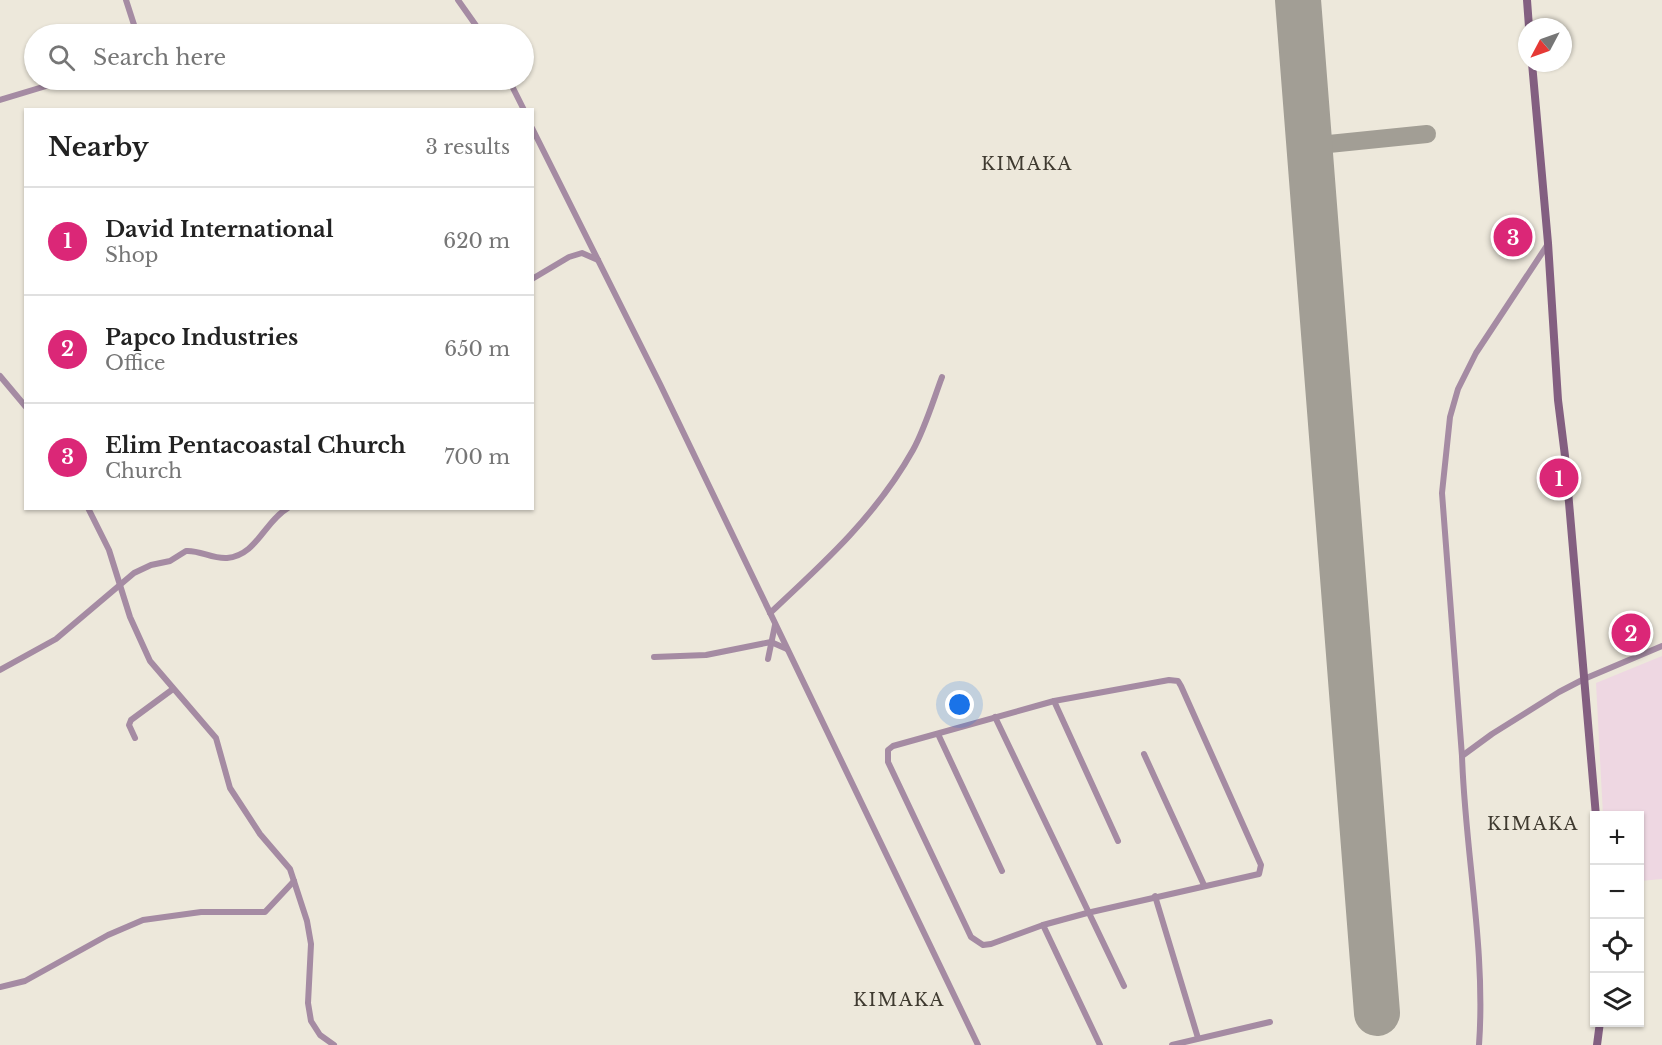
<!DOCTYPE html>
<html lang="en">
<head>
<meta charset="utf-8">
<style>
	:root { --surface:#fff; --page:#f6f6f6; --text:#222; --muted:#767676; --line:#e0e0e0; --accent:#db2777 }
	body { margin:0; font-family:"Libre Baskerville",serif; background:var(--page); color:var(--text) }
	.controls { position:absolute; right:18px; bottom:18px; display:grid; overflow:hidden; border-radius:0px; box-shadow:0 2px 4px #0004 }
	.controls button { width:54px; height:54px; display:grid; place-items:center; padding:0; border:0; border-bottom:2px solid var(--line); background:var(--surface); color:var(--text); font:30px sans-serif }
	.compass { position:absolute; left:1518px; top:18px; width:54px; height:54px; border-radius:50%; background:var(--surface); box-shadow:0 2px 4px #0004; rotate:229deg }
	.you { position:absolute; left:960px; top:705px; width:21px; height:21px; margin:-15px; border:4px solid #fff; border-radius:50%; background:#1a73e8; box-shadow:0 0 0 9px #1a73e833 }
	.badge { display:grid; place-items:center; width:39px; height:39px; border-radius:50%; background:var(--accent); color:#fff; font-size:20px; font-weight:700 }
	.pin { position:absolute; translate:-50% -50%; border:3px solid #fff; box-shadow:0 2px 6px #0006 }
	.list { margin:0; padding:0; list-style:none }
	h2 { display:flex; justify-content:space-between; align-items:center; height:78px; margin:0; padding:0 24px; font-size:26px }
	h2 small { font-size:20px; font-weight:400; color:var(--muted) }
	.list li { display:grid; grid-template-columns:39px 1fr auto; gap:18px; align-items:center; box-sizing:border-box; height:108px; padding:0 24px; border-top:2px solid var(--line) }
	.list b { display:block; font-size:22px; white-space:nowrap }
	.list p { margin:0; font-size:20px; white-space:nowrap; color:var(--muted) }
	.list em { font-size:20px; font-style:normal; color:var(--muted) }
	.icon { flex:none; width:33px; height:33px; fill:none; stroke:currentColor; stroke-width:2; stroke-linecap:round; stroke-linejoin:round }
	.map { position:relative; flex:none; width:1662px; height:1045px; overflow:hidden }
	.search { position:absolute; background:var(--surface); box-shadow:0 2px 4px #0004; left:24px; top:24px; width:510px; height:66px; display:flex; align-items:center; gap:15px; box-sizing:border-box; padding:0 21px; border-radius:33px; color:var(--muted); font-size:22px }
	.panel { position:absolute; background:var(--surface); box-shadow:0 2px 4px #0004; left:24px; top:108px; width:510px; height:402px; border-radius:0px }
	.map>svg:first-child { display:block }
</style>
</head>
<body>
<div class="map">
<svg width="1662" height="1045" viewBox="0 0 1662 1045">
	<rect width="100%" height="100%" fill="#ede8db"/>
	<path fill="#eed7e2" d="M 1662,656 L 1662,879 L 1640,881 L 1640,816 L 1603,815 L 1596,683 Z"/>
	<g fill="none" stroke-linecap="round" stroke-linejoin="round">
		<path stroke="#a29e95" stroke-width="18" d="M 1309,146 L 1427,134"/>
		<path stroke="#a29e95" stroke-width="46" d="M 1298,0 L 1377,1013"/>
		<g stroke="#a58ba3" stroke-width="6">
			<path d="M 126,0 L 137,34"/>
			<path d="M 458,0 L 482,34"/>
			<path d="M 509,80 L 524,110"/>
			<path d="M 0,100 L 66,80"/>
			<path d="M 532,128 L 660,384 L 978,1045"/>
			<path d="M 532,279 L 569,257 L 582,253 L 598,260"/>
			<path d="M 0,376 L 26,407"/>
			<path d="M 88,508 L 109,550 L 130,617 L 150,661 L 216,738 L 230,788 L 260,834 L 290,869 L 307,921 L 311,944 L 308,1003 L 311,1021 L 320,1035 L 334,1045"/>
			<path d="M 770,613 C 824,563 876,516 913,450 C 925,428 933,401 942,377"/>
			<path d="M 654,657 L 706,655 L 771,642 L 787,649"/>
			<path d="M 768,659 L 775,625"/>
			<path d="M 0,670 L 56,639 L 134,573 L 151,565 L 170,561 L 186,551 C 200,550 212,559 227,558 C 257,555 264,522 288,508"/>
			<path d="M 1169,680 L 1178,681 L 1181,686 L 1261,865 L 1259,874 L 1087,913 L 1043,925 L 991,944 L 983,945 L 971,937 L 888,762 L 888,750 L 893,746 L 1054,701 Z"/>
			<path d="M 1054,701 L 1118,841"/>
			<path d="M 995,717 L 1124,986"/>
			<path d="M 938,734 L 1002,871"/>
			<path d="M 135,738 L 129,725 L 131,720 L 173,689"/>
			<path d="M 1144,754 L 1204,885"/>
			<path d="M 1462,756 L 1442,493 L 1450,417 L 1458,389 L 1476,353 L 1548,244"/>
			<path d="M 1155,896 L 1198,1038"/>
			<path d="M 1043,925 L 1100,1045"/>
			<path d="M 0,987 L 25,981 L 108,935 L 143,920 L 201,912 L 265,912 L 294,881"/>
			<path d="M 1172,1045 L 1270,1022"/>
			<path d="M 1479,1045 C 1486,949 1465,852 1462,756 L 1492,734 L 1559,692 L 1584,679 L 1662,646"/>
		</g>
		<g stroke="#835f81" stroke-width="8">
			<path d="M 1527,0 L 1529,27"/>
			<path d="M 1532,63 L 1548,243 L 1558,400 L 1565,456 L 1596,816"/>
			<path d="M 1597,1045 L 1600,1022"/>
		</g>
	</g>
	<g text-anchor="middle" stroke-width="4.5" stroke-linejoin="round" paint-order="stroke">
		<g font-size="18" letter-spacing="1.5" fill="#3f3a30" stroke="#ede8db">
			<text x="1027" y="170">KIMAKA</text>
			<text x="1533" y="830">KIMAKA</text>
			<text x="899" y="1006">KIMAKA</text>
		</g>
	</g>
</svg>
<div class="controls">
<button>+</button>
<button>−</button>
<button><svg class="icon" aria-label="locate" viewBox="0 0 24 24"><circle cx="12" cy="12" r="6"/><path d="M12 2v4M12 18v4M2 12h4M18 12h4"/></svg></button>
<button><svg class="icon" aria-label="layers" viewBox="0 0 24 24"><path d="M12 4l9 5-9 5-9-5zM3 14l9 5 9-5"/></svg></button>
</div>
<svg class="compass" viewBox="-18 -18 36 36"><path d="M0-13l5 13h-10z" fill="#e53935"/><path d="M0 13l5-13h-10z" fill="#767676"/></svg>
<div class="you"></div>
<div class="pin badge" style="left:1559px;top:478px">1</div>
<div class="pin badge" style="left:1631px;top:633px">2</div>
<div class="pin badge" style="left:1513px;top:237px">3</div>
<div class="search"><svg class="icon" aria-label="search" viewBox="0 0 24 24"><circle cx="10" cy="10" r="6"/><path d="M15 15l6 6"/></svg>Search here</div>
<section class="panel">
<h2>Nearby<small>3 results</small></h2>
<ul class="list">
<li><span class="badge">1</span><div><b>David International</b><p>Shop</p></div><em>620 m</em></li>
<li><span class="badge">2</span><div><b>Papco Industries</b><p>Office</p></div><em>650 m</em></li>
<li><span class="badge">3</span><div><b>Elim Pentacoastal Church</b><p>Church</p></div><em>700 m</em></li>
</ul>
</section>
</div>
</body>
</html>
